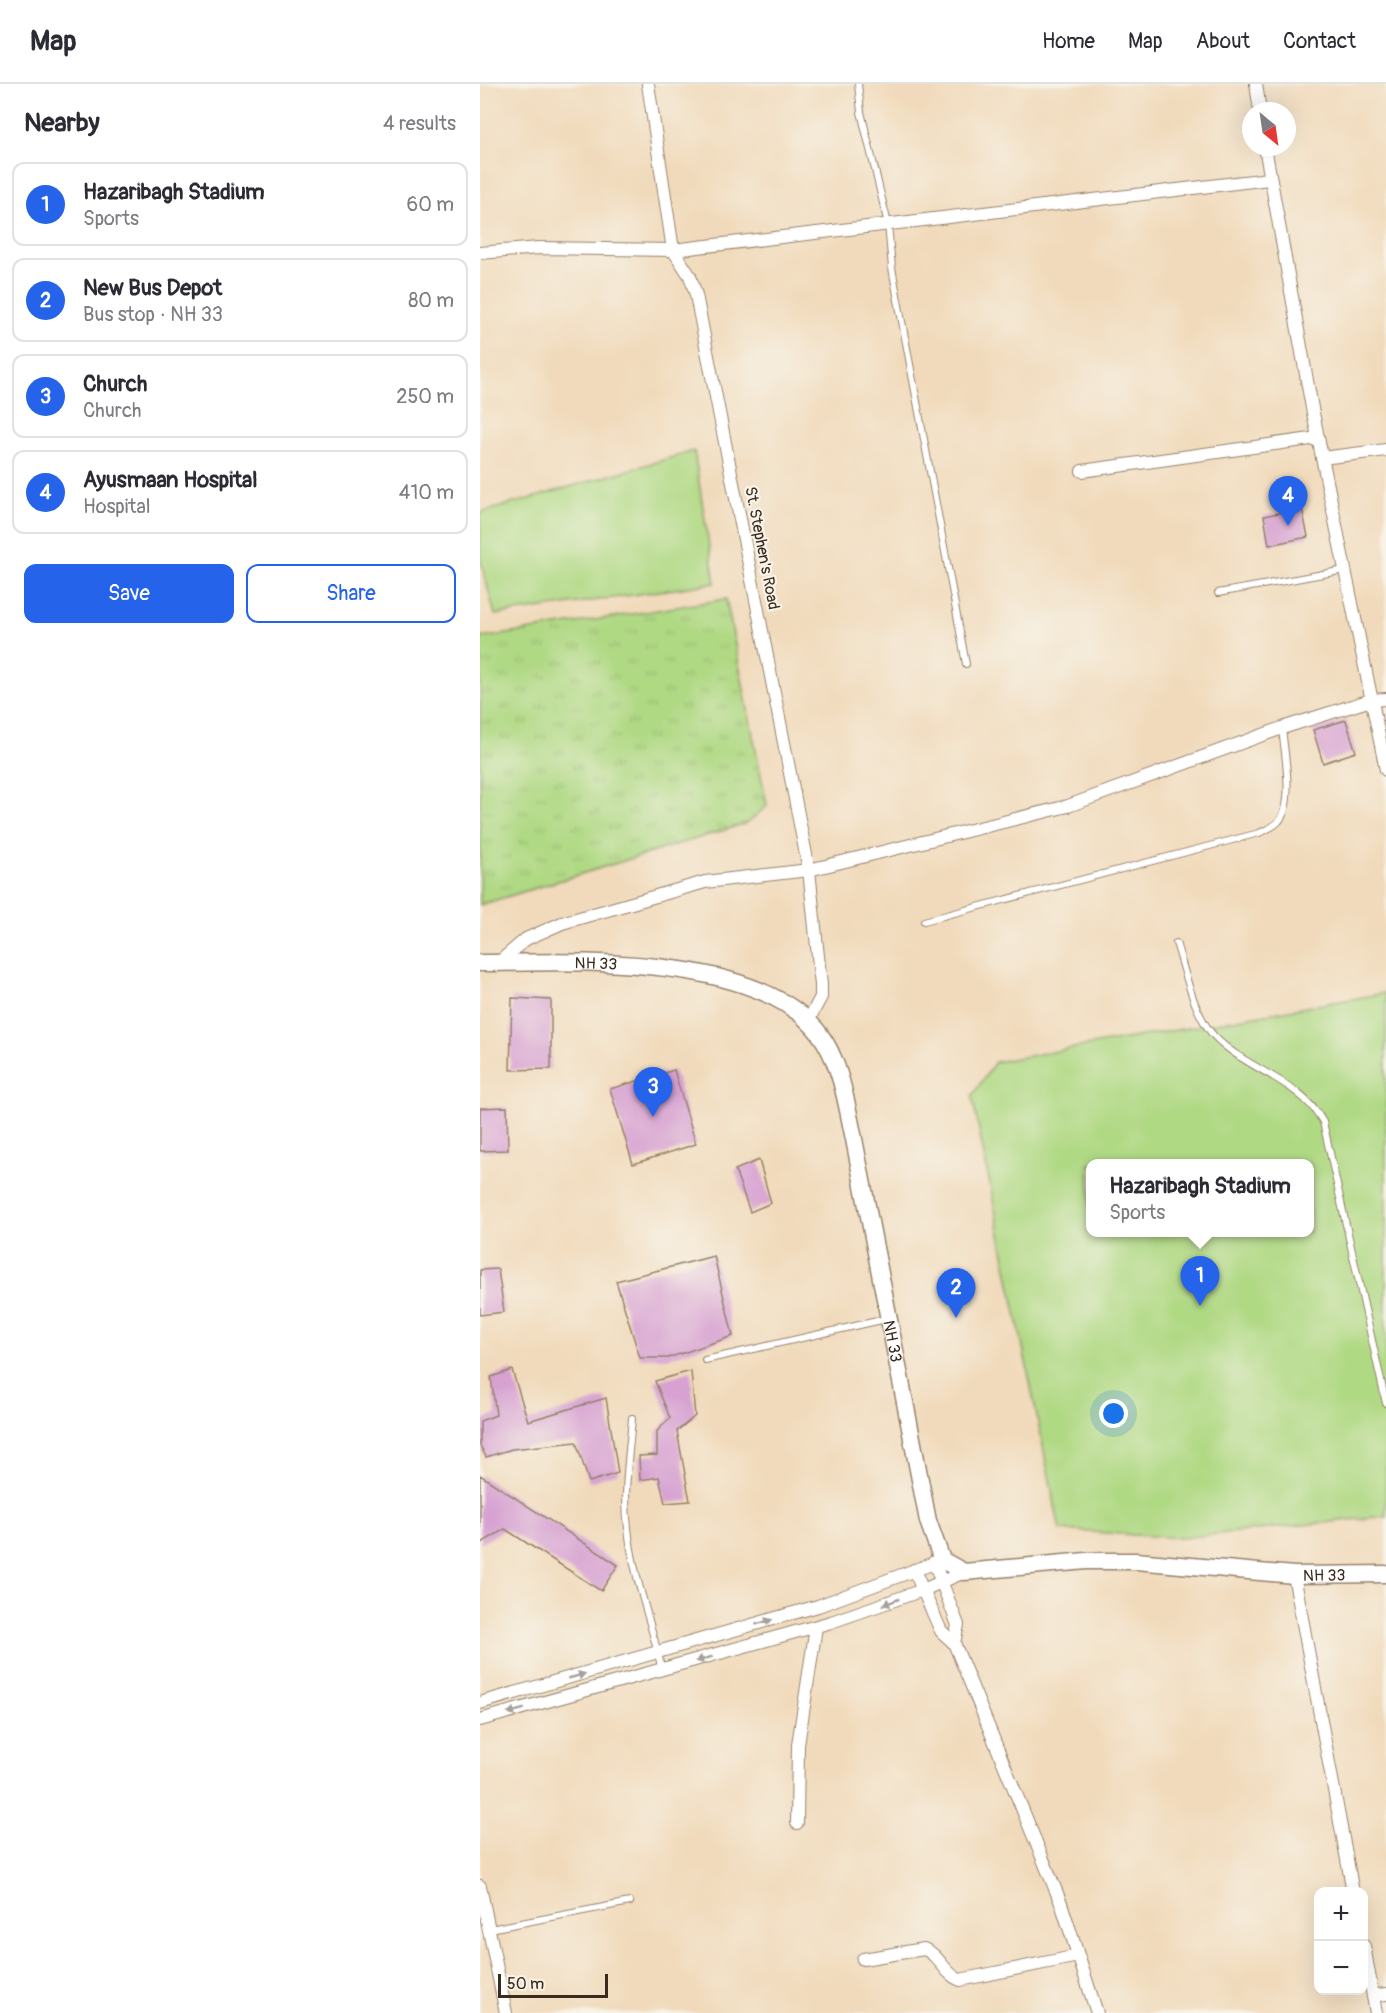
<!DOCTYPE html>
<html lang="en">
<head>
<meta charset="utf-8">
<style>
	:root { --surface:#fff; --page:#f2f2f3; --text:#2b2b33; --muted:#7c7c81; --line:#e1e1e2; --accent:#2563eb }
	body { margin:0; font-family:Pangolin,sans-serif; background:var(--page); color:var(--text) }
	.controls { position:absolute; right:18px; bottom:18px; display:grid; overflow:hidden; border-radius:12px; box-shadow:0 6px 24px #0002 }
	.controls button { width:54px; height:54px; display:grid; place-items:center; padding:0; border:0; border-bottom:2px solid var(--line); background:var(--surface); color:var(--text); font:30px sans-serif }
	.compass { position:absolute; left:762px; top:18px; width:54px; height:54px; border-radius:50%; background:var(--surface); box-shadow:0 6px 24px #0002; rotate:151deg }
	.scale { position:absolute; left:18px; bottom:15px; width:110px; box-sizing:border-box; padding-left:6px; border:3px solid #3b2a1e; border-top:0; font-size:16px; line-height:21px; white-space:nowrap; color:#3b2a1e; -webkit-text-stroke:4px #f7f3e8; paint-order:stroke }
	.you { position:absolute; left:634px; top:1330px; width:21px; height:21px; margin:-15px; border:4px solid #fff; border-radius:50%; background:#1a73e8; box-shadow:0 0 0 9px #1a73e833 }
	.badge { display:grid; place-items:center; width:39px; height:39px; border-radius:50%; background:var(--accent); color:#fff; font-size:20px; font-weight:700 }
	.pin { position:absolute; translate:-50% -50px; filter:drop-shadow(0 2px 3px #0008) }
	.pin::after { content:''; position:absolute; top:32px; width:21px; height:18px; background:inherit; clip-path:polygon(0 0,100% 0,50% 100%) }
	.popup { position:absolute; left:606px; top:1075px; width:228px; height:78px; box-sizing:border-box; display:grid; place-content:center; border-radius:12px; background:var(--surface); filter:drop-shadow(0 2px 4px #0005); font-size:20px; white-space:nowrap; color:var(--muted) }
	.popup b { font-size:22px; color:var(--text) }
	.popup::after { content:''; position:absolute; left:50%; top:100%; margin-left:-12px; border:12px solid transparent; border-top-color:var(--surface) }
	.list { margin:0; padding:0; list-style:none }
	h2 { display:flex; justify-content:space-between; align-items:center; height:78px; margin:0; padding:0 24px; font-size:26px }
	h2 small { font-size:20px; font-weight:400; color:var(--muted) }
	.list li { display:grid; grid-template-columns:39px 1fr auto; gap:18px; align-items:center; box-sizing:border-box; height:84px; margin:0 12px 12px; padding:0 12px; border:2px solid var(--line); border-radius:12px }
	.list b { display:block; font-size:22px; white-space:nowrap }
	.list p { margin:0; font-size:20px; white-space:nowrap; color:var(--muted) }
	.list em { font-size:20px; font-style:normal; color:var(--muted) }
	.actions { display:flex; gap:12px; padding:18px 24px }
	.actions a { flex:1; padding:14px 0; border:2px solid var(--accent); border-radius:12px; text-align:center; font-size:21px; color:var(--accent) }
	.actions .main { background:var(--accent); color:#fff }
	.map { position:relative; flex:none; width:906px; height:1929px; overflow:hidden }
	header { display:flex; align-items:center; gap:36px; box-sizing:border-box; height:84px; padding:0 30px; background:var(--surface); border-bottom:2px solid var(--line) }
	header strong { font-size:28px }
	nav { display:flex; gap:33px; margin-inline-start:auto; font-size:21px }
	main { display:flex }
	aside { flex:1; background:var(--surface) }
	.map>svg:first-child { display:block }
</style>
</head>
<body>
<header>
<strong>Map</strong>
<nav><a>Home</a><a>Map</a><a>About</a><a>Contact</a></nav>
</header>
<main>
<aside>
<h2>Nearby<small>4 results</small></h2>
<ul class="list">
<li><span class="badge">1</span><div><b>Hazaribagh Stadium</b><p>Sports</p></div><em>60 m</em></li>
<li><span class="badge">2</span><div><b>New Bus Depot</b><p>Bus stop · NH 33</p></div><em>80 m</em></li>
<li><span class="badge">3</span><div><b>Church</b><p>Church</p></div><em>250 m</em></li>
<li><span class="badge">4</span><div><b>Ayusmaan Hospital</b><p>Hospital</p></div><em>410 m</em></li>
</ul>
<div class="actions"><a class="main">Save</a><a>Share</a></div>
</aside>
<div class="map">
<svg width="906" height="1929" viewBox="0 0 906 1929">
	<defs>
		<pattern id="grass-tufts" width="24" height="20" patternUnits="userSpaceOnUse" patternTransform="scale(1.5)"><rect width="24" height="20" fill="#b0d984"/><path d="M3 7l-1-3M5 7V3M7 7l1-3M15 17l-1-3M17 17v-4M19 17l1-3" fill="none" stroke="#98ba72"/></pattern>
	</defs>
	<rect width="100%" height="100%" fill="#f7f3e8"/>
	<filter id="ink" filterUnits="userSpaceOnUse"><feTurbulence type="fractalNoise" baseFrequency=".0167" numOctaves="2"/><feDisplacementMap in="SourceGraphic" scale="12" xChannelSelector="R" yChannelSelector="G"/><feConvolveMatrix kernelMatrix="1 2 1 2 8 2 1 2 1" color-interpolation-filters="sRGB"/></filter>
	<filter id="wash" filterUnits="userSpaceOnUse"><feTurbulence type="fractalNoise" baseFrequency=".008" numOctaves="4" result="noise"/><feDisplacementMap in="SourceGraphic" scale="24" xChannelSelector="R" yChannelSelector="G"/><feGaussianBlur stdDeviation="1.35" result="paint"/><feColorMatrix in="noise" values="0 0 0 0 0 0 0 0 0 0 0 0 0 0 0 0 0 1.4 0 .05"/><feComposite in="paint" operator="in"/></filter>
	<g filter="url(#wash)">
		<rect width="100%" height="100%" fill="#f1dabb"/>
		<path fill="url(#grass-tufts)" stroke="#768251" stroke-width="1.5" d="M 246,515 L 287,722 L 267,739 L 0,821 L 0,550 L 1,554 Z"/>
		<g fill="#b0d984" stroke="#768251" stroke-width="1.5" fill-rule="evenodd">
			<path d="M 214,367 L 235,499 L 15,531 L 0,474 L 0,429 Z"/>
			<path d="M 906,909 L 906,1432 L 701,1454 L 580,1446 L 492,1012 L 515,978 ZM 610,1080 L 830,1080 L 830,1148 L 610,1148 Z"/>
		</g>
		<g id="blocks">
			<g fill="#d7a1d2">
				<path d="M 822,424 L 828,453 L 789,461 L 784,432 Z"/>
				<path d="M 866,636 L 876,668 L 843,679 L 833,646 Z"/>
				<path d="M 32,914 L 71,916 L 71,985 L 30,986 Z"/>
				<path d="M 194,986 L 216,1060 L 153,1080 L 130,1005 Z"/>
				<path d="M 27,1023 L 28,1066 L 0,1067 L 0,1024 Z"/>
				<path d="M 279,1076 L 291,1119 L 270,1128 L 255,1086 Z"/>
				<path d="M 234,1172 L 253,1252 L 188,1274 L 160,1274 L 136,1197 Z"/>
				<path d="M 18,1185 L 24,1228 L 0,1231 L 0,1186 Z"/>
				<path d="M 32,1286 L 48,1337 L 126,1314 L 138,1389 L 109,1398 L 96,1358 L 32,1365 L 6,1373 L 0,1361 L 0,1337 L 16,1331 L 11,1293 Z"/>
				<path d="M 211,1287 L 215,1332 L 197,1347 L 210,1417 L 185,1419 L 179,1393 L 160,1396 L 159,1372 L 177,1371 L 177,1347 L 190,1334 L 175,1297 Z"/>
				<path d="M 0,1391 L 138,1481 L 121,1507 L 25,1445 L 0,1460 Z"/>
			</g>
		</g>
	</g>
	<g filter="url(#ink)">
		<use href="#blocks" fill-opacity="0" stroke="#96826c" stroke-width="1.5"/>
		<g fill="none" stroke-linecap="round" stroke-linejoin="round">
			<g stroke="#96826c" stroke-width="8">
				<g id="lane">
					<path d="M 378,0 L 381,28 L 408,140 L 412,184 L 486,580"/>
					<path d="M 738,509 L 865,486"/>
					<path d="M 444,837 L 779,749 C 786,746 794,743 799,737 C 815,720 804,667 802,644"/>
					<path d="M 696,859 C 706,889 713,930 735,953 C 767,986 820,996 843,1038 L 906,1319"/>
					<path d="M 225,1276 L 406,1235"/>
					<path d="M 152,1334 C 149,1371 143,1408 148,1444 C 153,1493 172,1539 182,1587"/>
					<path d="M 10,1845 L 150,1818"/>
				</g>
			</g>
			<g stroke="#96826c" stroke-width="14">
				<g id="street">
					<path d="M 168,0 L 193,166 L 210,192 L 216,211 L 329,786 L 341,901 L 341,913 L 328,937"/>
					<path d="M 776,0 L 780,27"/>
					<path d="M 785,63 L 832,324 L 906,686"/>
					<path d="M 0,169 L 59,164 L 193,166 L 789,95"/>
					<path d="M 842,374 L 906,366"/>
					<path d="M 602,387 L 838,354"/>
					<path d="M 18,879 L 46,855 L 82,839 L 225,798 L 329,786 L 588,722 L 802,644 L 891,616 L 906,615"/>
					<path d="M 454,1478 L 478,1541 L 474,1559"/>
					<path d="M 434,1486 L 461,1547 L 474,1559 L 581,1819 L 617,1929"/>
					<path d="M 814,1491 L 873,1808"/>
					<path d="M 0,1619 L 338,1522 L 462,1476"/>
					<path d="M 0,1636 L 351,1538 L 443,1506 L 484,1488"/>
					<path d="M 317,1739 L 318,1661 L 336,1543"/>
					<path d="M 0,1802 L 26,1929"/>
					<path d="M 884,1862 L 896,1929"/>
					<path d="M 383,1875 L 444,1865 C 460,1871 464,1890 480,1896 L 598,1872"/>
					<path d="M 893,1912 L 906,1910"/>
				</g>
			</g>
			<g stroke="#96826c" stroke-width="19">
				<g id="secondary">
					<path id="s1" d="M 0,879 C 92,878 290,867 345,958 C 362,986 367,1023 374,1055 L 448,1437 L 462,1476 L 484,1488 L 606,1477 L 656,1477 L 814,1491 L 906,1490"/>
				</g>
			</g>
			<use href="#lane" stroke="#fff" stroke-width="6"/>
			<use href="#street" stroke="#fff" stroke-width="12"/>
			<use href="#secondary" stroke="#fff" stroke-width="16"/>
		</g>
		<defs><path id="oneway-solid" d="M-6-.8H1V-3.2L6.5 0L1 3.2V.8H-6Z" transform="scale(1.5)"/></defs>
		<g fill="#a79f9a">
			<use href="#oneway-solid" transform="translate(411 1518) rotate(159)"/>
			<use href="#oneway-solid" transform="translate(284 1538) rotate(-17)"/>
			<use href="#oneway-solid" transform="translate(224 1575) rotate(165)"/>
			<use href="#oneway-solid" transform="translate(97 1592) rotate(-16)"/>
			<use href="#oneway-solid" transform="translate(36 1627) rotate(165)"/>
		</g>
	</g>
	<g text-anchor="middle" stroke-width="4.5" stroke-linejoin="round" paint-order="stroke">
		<g font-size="16" fill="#3b2a1e" stroke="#f7f3e8">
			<text transform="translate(283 464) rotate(79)" y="6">St. Stephen's Road</text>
			<text dy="6" stroke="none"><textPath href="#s1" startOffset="116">NH 33</textPath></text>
			<text dy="6" stroke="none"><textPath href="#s1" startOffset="675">NH 33</textPath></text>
			<text dy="6" stroke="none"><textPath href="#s1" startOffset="1286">NH 33</textPath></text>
		</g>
	</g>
</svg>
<div class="controls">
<button>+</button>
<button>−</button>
</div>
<svg class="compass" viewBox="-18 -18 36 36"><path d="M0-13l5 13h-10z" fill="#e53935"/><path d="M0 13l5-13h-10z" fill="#7c7c81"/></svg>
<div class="scale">50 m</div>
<div class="you"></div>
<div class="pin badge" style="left:720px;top:1222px">1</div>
<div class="popup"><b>Hazaribagh Stadium</b>Sports</div>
<div class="pin badge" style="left:476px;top:1234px">2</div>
<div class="pin badge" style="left:173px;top:1033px">3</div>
<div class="pin badge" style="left:808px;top:442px">4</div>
</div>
</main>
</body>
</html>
